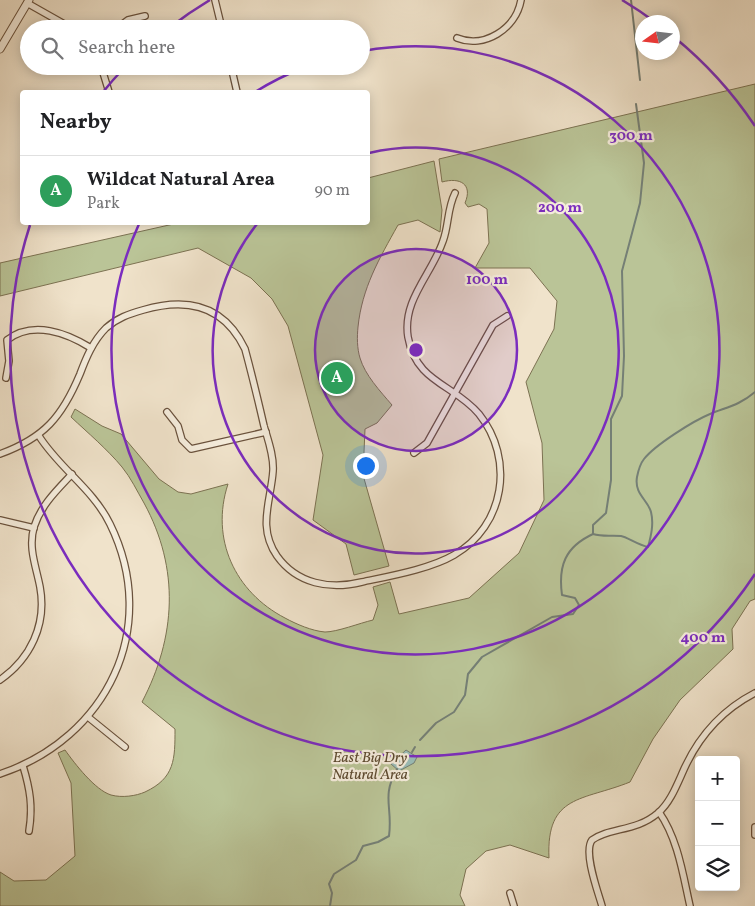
<!DOCTYPE html>
<html lang="en">
<head>
<meta charset="utf-8">
<style>
	:root { --surface:#fff; --page:#f6f6f6; --text:#202124; --muted:#757577; --line:#e0e0e0; --accent:#7c3aed }
	body { margin:0; font-family:Vollkorn,serif; background:var(--page); color:var(--text) }
	.controls { position:absolute; right:15px; bottom:15px; display:grid; overflow:hidden; border-radius:5px; box-shadow:0 2px 12px #0003 }
	.controls button { width:45px; height:45px; display:grid; place-items:center; padding:0; border:0; border-bottom:1px solid var(--line); background:var(--surface); color:var(--text); font:25px sans-serif }
	.compass { position:absolute; left:635px; top:15px; width:45px; height:45px; border-radius:50%; background:var(--surface); box-shadow:0 2px 12px #0003; rotate:256deg }
	.you { position:absolute; left:365px; top:465px; width:18px; height:18px; margin:-12px; border:4px solid #fff; border-radius:50%; background:#1a73e8; box-shadow:0 0 0 8px #1a73e833 }
	.badge { display:grid; place-items:center; width:32px; height:32px; border-radius:50%; background:var(--accent); color:#fff; font-size:16px; font-weight:700 }
	.pin { position:absolute; translate:-50% -50%; border:2px solid #fff; box-shadow:0 1px 5px #0006 }
	.list { margin:0; padding:0; list-style:none }
	h2 { display:flex; justify-content:space-between; align-items:center; height:65px; margin:0; padding:0 20px; font-size:21px }
	h2 small { font-size:16px; font-weight:400; color:var(--muted) }
	.list li { display:grid; grid-template-columns:32px 1fr auto; gap:15px; align-items:center; box-sizing:border-box; height:70px; padding:0 20px; border-top:1px solid var(--line) }
	.list b { display:block; font-size:19px; white-space:nowrap }
	.list p { margin:0; font-size:16px; white-space:nowrap; color:var(--muted) }
	.list em { font-size:16px; font-style:normal; color:var(--muted) }
	.icon { flex:none; width:28px; height:28px; fill:none; stroke:currentColor; stroke-width:2; stroke-linecap:round; stroke-linejoin:round }
	.map { position:relative; flex:none; width:755px; height:906px; overflow:hidden }
	.search { position:absolute; background:var(--surface); box-shadow:0 2px 12px #0003; left:20px; top:20px; width:350px; height:55px; display:flex; align-items:center; gap:12px; box-sizing:border-box; padding:0 18px; border-radius:28px; color:var(--muted); font-size:19px }
	.panel { position:absolute; background:var(--surface); box-shadow:0 2px 12px #0003; left:20px; top:90px; width:350px; height:135px; border-radius:5px }
	.map>svg:first-child { display:block }
</style>
</head>
<body>
<div class="map">
<svg width="755" height="906" viewBox="0 0 755 906">
	<rect width="100%" height="100%" fill="#f0e3cb"/>
	<filter id="stains"><feTurbulence type="fractalNoise" baseFrequency=".004" numOctaves="4"/><feColorMatrix values="0 0 0 0 .2 0 0 0 0 .09 0 0 0 0 .02 0 0 0 .5 -.17"/></filter>
	<radialGradient id="worn" r=".72"><stop offset=".6" stop-color="#630" stop-opacity="0"/><stop offset="1" stop-color="#630" stop-opacity=".3"/></radialGradient>
	<g fill="#bac497" stroke="#7c7252">
		<path d="M 755,84 L 755,599 L 750,601 L 732,629 L 733,649 L 680,700 L 653,739 L 630,782 C 583,801 546,794 549,858 L 510,845 L 486,851 L 466,869 L 460,895 L 465,906 L 0,906 L 0,872 L 14,881 L 46,880 L 75,856 L 71,783 L 58,753 L 65,750 C 75,764 95,790 111,795 C 122,798 136,796 145,792 C 175,778 175,759 175,729 L 142,702 C 176,637 180,569 144,503 C 137,491 131,478 122,467 C 107,449 88,433 71,417 L 75,409 L 102,426 L 121,434 L 159,479 L 178,492 L 191,494 L 228,484 C 210,539 235,592 285,618 C 296,624 312,631 325,632 C 337,632 360,623 373,620 L 378,605 L 373,587 L 390,582 L 399,614 L 469,598 L 519,553 L 544,500 L 542,443 L 526,382 L 554,329 L 557,301 L 530,268 L 475,268 L 489,243 L 487,209 L 479,204 L 468,207 L 465,203 C 473,184 460,177 442,182 L 439,159 Z"/>
		<path d="M 434,161 L 442,210 L 440,232 L 418,220 L 398,225 C 379,259 362,288 358,327 C 357,337 357,348 360,358 C 365,375 380,391 392,405 L 377,423 L 365,429 L 363,475 L 389,566 L 354,575 L 346,544 L 313,520 L 323,455 L 288,326 L 272,299 L 251,278 L 198,248 L 0,296 L 0,263 L 178,223 L 368,222 L 368,178 Z"/>
	</g>
	<path fill="#9abeb9" stroke="#757f75" d="M 406,750 L 417,757 L 414,763 L 399,771 L 391,764 Z"/>
	<g fill="none" stroke-linecap="round" stroke-linejoin="round">
		<g stroke="#757f75" stroke-width="2">
			<path d="M 631,0 L 640,80"/>
			<path d="M 593,534 L 593,525 L 606,513 L 611,480 L 611,419 L 622,396 L 624,356 L 622,271 L 640,203 L 644,163 L 636,104"/>
			<path d="M 420,740 L 436,723 L 454,712 L 465,695 L 468,674 L 482,657 L 552,617 L 573,614 L 579,605 L 575,598 L 562,595 C 558,566 565,547 593,534 C 603,537 611,535 621,536 C 627,537 638,545 648,547 C 651,536 654,524 651,512 C 648,500 634,494 637,477 C 638,472 640,464 644,459 C 655,445 693,421 710,414 C 727,407 740,405 755,392"/>
			<path d="M 412,752 L 415,747"/>
			<path d="M 330,906 L 332,893 L 329,884 L 334,874 L 356,860 L 363,846 L 378,842 L 389,836 C 393,807 381,797 397,769"/>
		</g>
		<g stroke="#6a523d" stroke-width="8">
			<g id="minor">
				<path d="M 215,0 L 222,29"/>
				<path d="M 27,3 L 73,29"/>
				<path d="M 116,29 L 128,20 L 145,16"/>
				<path d="M 457,38 C 484,49 516,29 521,0"/>
				<path d="M 101,66 L 109,92"/>
				<path d="M 231,66 L 237,92"/>
				<path d="M 6,378 L 9,361 L 7,340 C 33,320 67,333 91,348"/>
				<path d="M 167,412 L 178,426 L 182,440 L 191,449 L 266,432"/>
				<path d="M 414,453 L 427,443 L 493,325 L 507,316"/>
				<path d="M 0,454 C 44,438 62,417 80,374 C 86,358 93,341 106,328 C 117,318 129,314 143,310 C 187,297 224,305 245,349 C 252,375 258,400 264,426 C 268,440 274,456 273,471 C 271,501 257,527 277,556 C 297,584 330,590 362,582 C 390,576 430,569 454,555 C 505,526 515,459 479,414 C 454,384 416,383 408,337 C 402,300 432,274 443,241 C 449,225 447,209 455,193"/>
				<path d="M 0,520 L 34,528"/>
				<path d="M 0,680 C 30,659 47,625 40,587 C 36,566 28,548 34,527 C 41,505 57,490 72,474"/>
				<path d="M 88,717 L 125,747"/>
				<path d="M 23,766 C 30,789 33,807 29,831"/>
				<path d="M 0,774 C 107,738 161,628 110,524 C 93,489 59,468 39,436"/>
				<path d="M 659,812 C 678,839 683,875 690,906"/>
				<path d="M 755,827 L 755,835"/>
				<path d="M 510,893 L 514,906"/>
				<path d="M 602,906 C 598,892 583,852 592,840 C 610,827 636,832 658,813 C 671,802 678,782 685,767 C 700,735 724,709 755,693"/>
			</g>
		</g>
		<g stroke="#6a523d" stroke-width="9">
			<path id="tertiary" d="M 0,49 L 29,0"/>
		</g>
		<use href="#minor" stroke="#f5eddd" stroke-width="5.5"/>
		<use href="#tertiary" stroke="#f5eddd" stroke-width="7"/>
	</g>
	<circle cx="416" cy="350" r="101" fill="#7b2cbf" fill-opacity=".12"/>
	<g fill="none" stroke="#7b2cbf" stroke-width="2.5">
		<circle cx="416" cy="350" r="101"/>
		<path d="M369 153A203 203 0 1 1 257 224"/>
		<path d="M255 92A304 304 0 0 1 305 67M363 51A304 304 0 1 1 139 224"/>
		<path d="M755 574A406 406 0 0 1 30 225M103 92A406 406 0 0 1 124 68M169 28A406 406 0 0 1 210 0M622 0A406 406 0 0 1 655 22M674 37A406 406 0 0 1 755 126"/>
	</g>
	<g text-anchor="middle" stroke-width="4.5" stroke-linejoin="round" paint-order="stroke">
		<g font-size="15" font-style="italic" fill="#5d4a30" stroke="#f5eddd">
			<text x="370" y="762">East Big Dry<tspan x="370" dy="17">Natural Area</tspan></text>
		</g>
	</g>
	<circle cx="416" cy="350" r="8" fill="#7b2cbf" stroke="#f5eddd" stroke-width="2.5"/>
	<g font-size="15" text-anchor="middle" font-weight="bold" fill="#7b2cbf" stroke="#f5eddd" stroke-width="4.5" stroke-linejoin="round" paint-order="stroke">
		<text x="631" y="140">300 m</text>
		<text x="560" y="212">200 m</text>
		<text x="487" y="284">100 m</text>
		<text x="703" y="642">400 m</text>
	</g>
	<rect width="100%" height="100%" filter="url(#stains)"/>
	<rect width="100%" height="100%" fill="url(#worn)"/>
</svg>
<div class="controls">
<button>+</button>
<button>−</button>
<button><svg class="icon" aria-label="layers" viewBox="0 0 24 24"><path d="M12 4l9 5-9 5-9-5zM3 14l9 5 9-5"/></svg></button>
</div>
<svg class="compass" viewBox="-18 -18 36 36"><path d="M0-13l5 13h-10z" fill="#e53935"/><path d="M0 13l5-13h-10z" fill="#757577"/></svg>
<div class="you"></div>
<div class="pin badge" style="left:337px;top:378px;background:#2e9e5b">A</div>
<div class="search"><svg class="icon" aria-label="search" viewBox="0 0 24 24"><circle cx="10" cy="10" r="6"/><path d="M15 15l6 6"/></svg>Search here</div>
<section class="panel">
<h2>Nearby<small></small></h2>
<ul class="list">
<li><span class="badge" style="background:#2e9e5b">A</span><div><b>Wildcat Natural Area</b><p>Park</p></div><em>90 m</em></li>
</ul>
</section>
</div>
</body>
</html>
